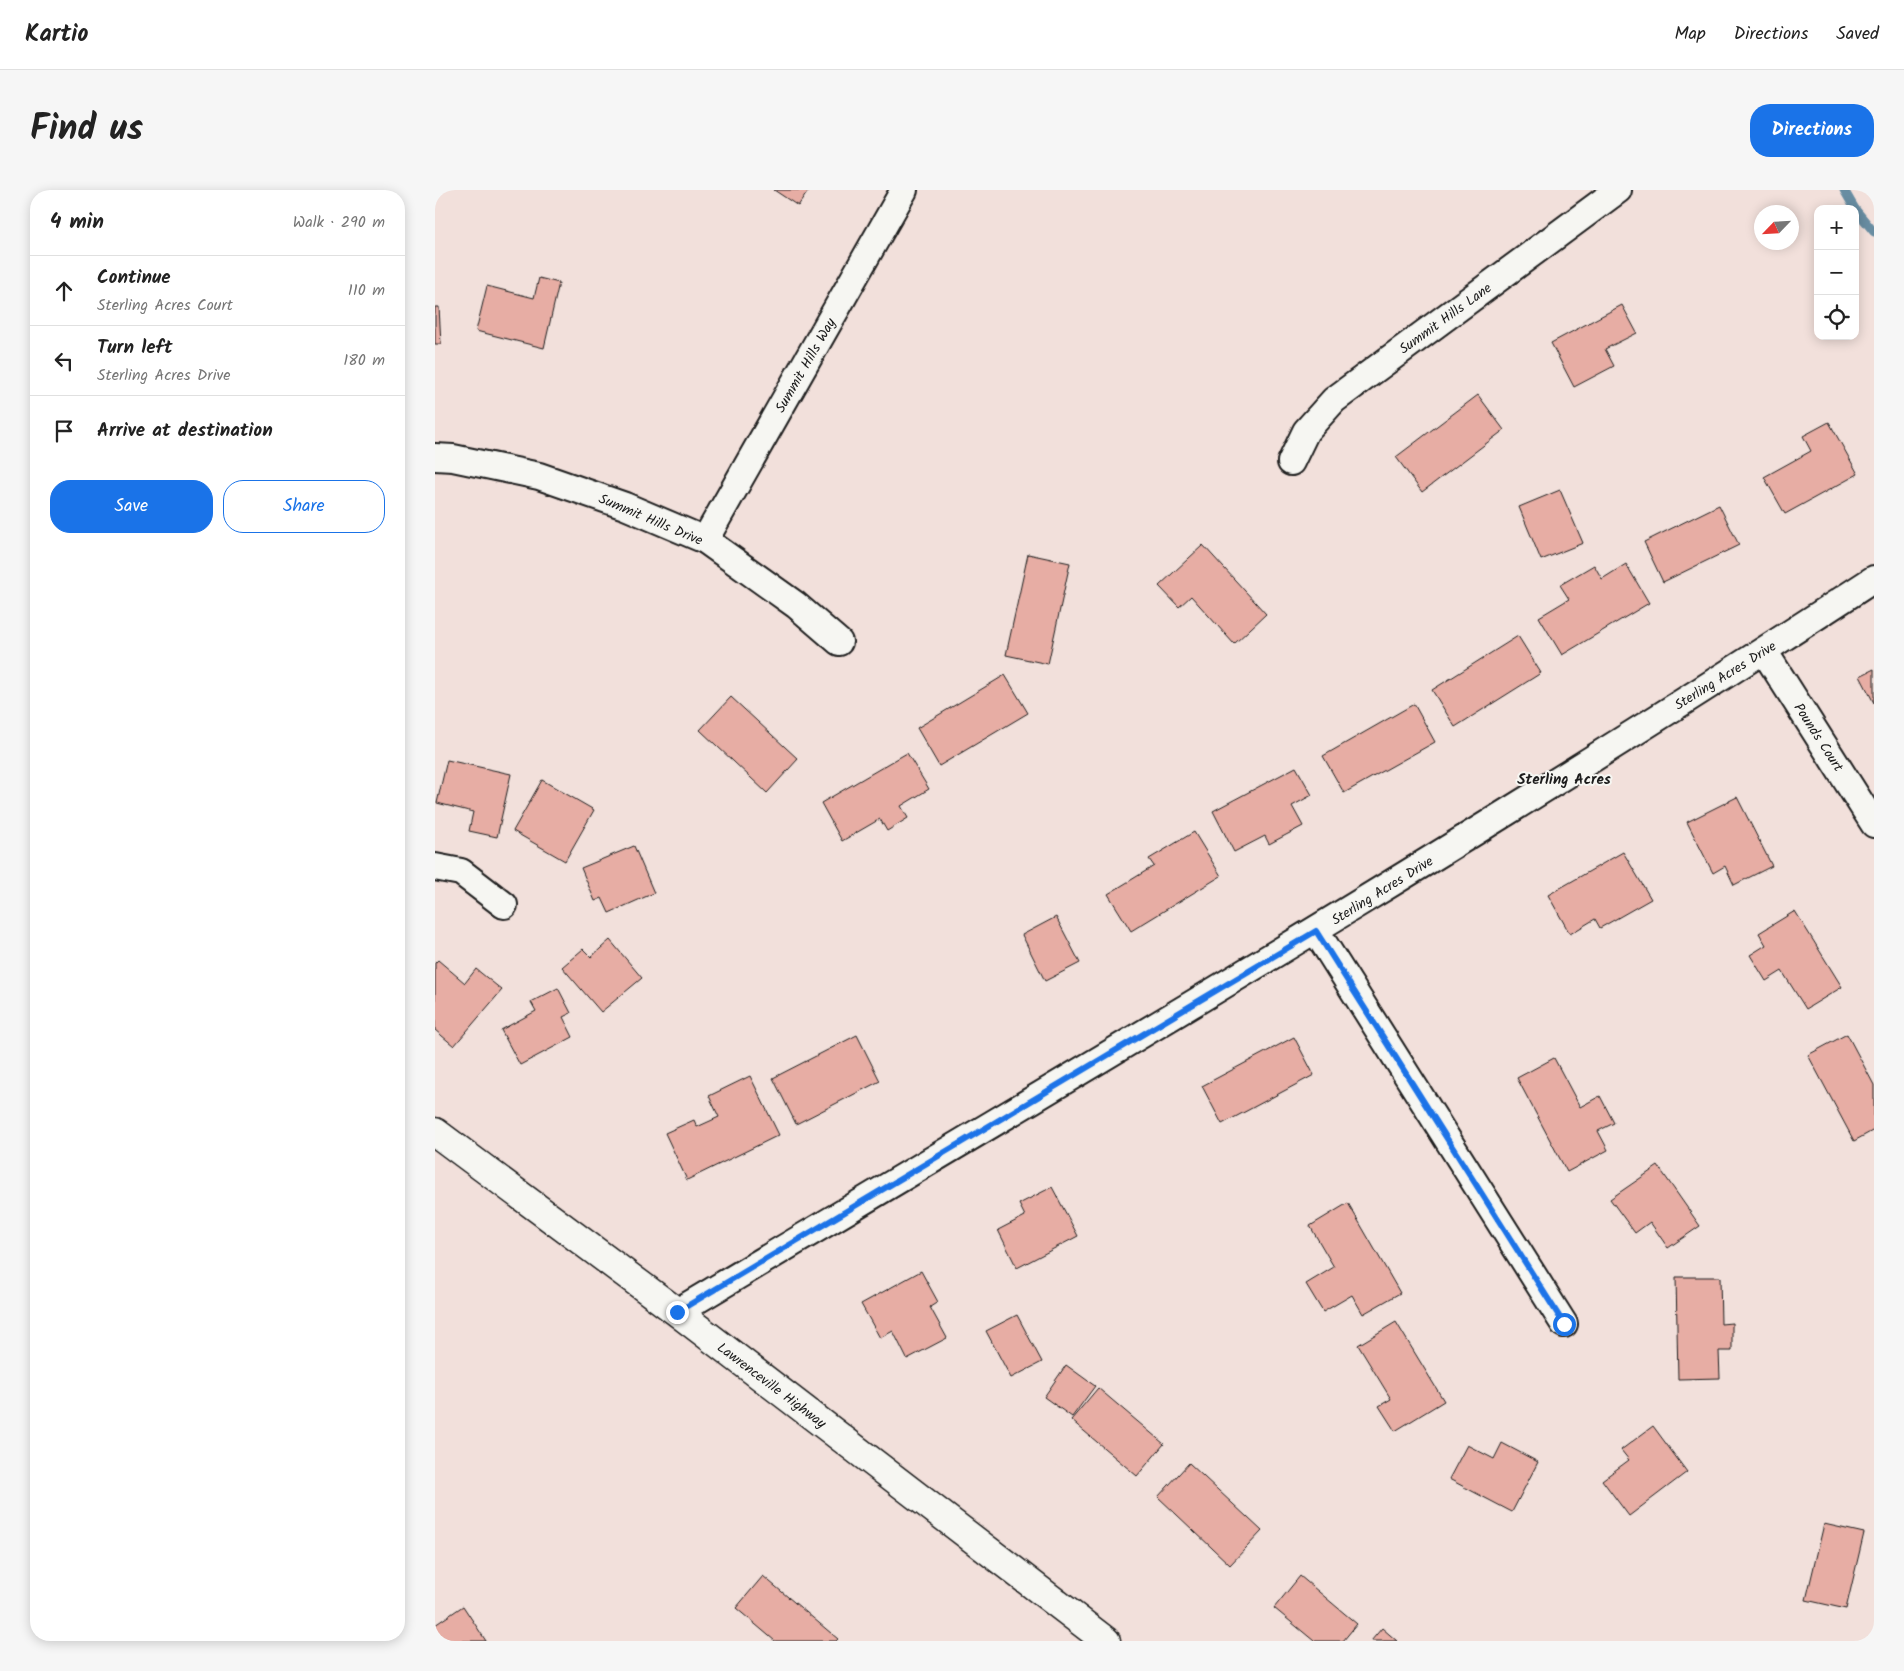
<!DOCTYPE html>
<html lang="en">
<head>
<meta charset="utf-8">
<style>
	:root { --surface:#fff; --page:#f6f6f6; --text:#222; --muted:#767676; --line:#e0e0e0; --accent:#1a73e8 }
	body { margin:0; font-family:Kalam,sans-serif; background:var(--page); color:var(--text) }
	.controls { position:absolute; right:15px; top:15px; display:grid; overflow:hidden; border-radius:10px; box-shadow:0 2px 12px #0003 }
	.controls button { width:45px; height:45px; display:grid; place-items:center; padding:0; border:0; border-bottom:1px solid var(--line); background:var(--surface); color:var(--text); font:25px sans-serif }
	.compass { position:absolute; left:1319px; top:15px; width:45px; height:45px; border-radius:50%; background:var(--surface); box-shadow:0 2px 12px #0003; rotate:245deg }
	.stop { position:absolute; width:15px; height:15px; margin:-11px; border:4px solid #1a73e8; border-radius:50%; background:#fff }
	.stop.end { background:#1a73e8; border-color:#fff; box-shadow:0 1px 5px #0008 }
	.list { margin:0; padding:0; list-style:none }
	h2 { display:flex; justify-content:space-between; align-items:center; height:65px; margin:0; padding:0 20px; font-size:21px }
	h2 small { font-size:16px; font-weight:400; color:var(--muted) }
	.list li { display:grid; grid-template-columns:32px 1fr auto; gap:15px; align-items:center; box-sizing:border-box; height:70px; padding:0 20px; border-top:1px solid var(--line) }
	.list b { display:block; font-size:19px; white-space:nowrap }
	.list p { margin:0; font-size:16px; white-space:nowrap; color:var(--muted) }
	.list em { font-size:16px; font-style:normal; color:var(--muted) }
	.actions { display:flex; gap:10px; padding:15px 20px }
	.actions a { flex:1; padding:11px 0; border:1px solid var(--accent); border-radius:20px; text-align:center; font-size:18px; color:var(--accent) }
	.actions .main { background:var(--accent); color:#fff }
	.icon { flex:none; width:28px; height:28px; fill:none; stroke:currentColor; stroke-width:2; stroke-linecap:round; stroke-linejoin:round }
	.map { position:relative; flex:none; width:1439px; height:1451px; overflow:hidden; border-radius:20px }
	header { display:flex; align-items:center; gap:30px; box-sizing:border-box; height:70px; padding:0 25px; background:var(--surface); border-bottom:1px solid var(--line) }
	header strong { font-size:24px }
	nav { display:flex; gap:28px; margin-inline-start:auto; font-size:18px }
	.intro { display:flex; align-items:center; justify-content:space-between; box-sizing:border-box; height:120px; padding:0 30px }
	h1 { margin:0; font-size:35px }
	.button { padding:12px 22px; border-radius:20px; background:var(--accent); color:#fff; font-size:18px; font-weight:700 }
	main { display:flex; gap:30px; padding:0 30px }
	aside { flex:1; background:var(--surface); border-radius:20px; box-shadow:0 2px 12px #0003 }
	.map>svg:first-child { display:block }
</style>
</head>
<body>
<header>
<strong>Kartio</strong>
<nav><a>Map</a><a>Directions</a><a>Saved</a></nav>
</header>
<div class="intro"><h1>Find us</h1><a class="button">Directions</a></div>
<main>
<aside>
<h2>4 min<small>Walk · 290 m</small></h2>
<ul class="list">
<li><svg class="icon" aria-label="ahead" viewBox="0 0 24 24"><path d="M12 20V5M6 11l6-6 6 6"/></svg><div><b>Continue</b><p>Sterling Acres Court</p></div><em>110 m</em></li>
<li><svg class="icon" aria-label="left" viewBox="0 0 24 24"><path d="M17 20v-9H6M10 6l-5 5 5 5"/></svg><div><b>Turn left</b><p>Sterling Acres Drive</p></div><em>180 m</em></li>
<li><svg class="icon" aria-label="arrive" viewBox="0 0 24 24"><path d="M6 21V4h12l-3 4 3 4H6"/></svg><div><b>Arrive at destination</b></div></li>
</ul>
<div class="actions"><a class="main">Save</a><a>Share</a></div>
</aside>
<div class="map">
<svg width="1439" height="1451" viewBox="0 0 1439 1451">
	<rect width="100%" height="100%" fill="#f2e0db"/>
	<filter id="ink" filterUnits="userSpaceOnUse"><feTurbulence type="fractalNoise" baseFrequency=".02" numOctaves="2"/><feDisplacementMap in="SourceGraphic" scale="10" xChannelSelector="R" yChannelSelector="G"/><feConvolveMatrix kernelMatrix="1 2 1 2 8 2 1 2 1" color-interpolation-filters="sRGB"/></filter>
	<g filter="url(#ink)">
		<g fill="none" stroke-linecap="round" stroke-linejoin="round">
			<g stroke="#678da2" stroke-width="9">
				<path d="M 1409,0 L 1420,19"/>
				<path d="M 1420,19 L 1439,42"/>
			</g>
		</g>
		<g fill="#e7ada4" stroke="#1c1c1c">
			<path d="M 339,0 L 374,0 L 363,16 Z"/>
			<path d="M 104,88 L 124,93 L 109,158 L 41,141 L 52,96 L 99,108 Z"/>
			<path d="M 1187,115 L 1202,143 L 1170,159 L 1179,176 L 1139,197 L 1116,153 Z"/>
			<path d="M 0,117 L 4,117 L 6,154 L 0,154 Z"/>
			<path d="M 1043,205 L 1069,240 L 987,302 L 961,267 Z"/>
			<path d="M 1394,232 L 1423,284 L 1350,324 L 1329,287 L 1376,261 L 1368,246 Z"/>
			<path d="M 1125,300 L 1148,353 L 1106,370 L 1084,317 Z"/>
			<path d="M 1284,315 L 1304,355 L 1228,392 L 1209,352 Z"/>
			<path d="M 768,355 L 831,424 L 799,454 L 756,406 L 744,417 L 724,396 Z"/>
			<path d="M 593,364 L 635,373 L 613,474 L 571,465 Z"/>
			<path d="M 1191,374 L 1214,413 L 1127,465 L 1104,427 L 1134,409 L 1125,395 L 1159,375 L 1167,389 Z"/>
			<path d="M 1083,446 L 1106,483 L 1020,537 L 997,500 Z"/>
			<path d="M 1439,479 L 1439,513 L 1425,486 Z"/>
			<path d="M 570,485 L 593,523 L 504,576 L 482,538 Z"/>
			<path d="M 296,507 L 363,569 L 332,603 L 265,540 Z"/>
			<path d="M 979,514 L 1000,552 L 909,603 L 888,566 Z"/>
			<path d="M 472,563 L 494,599 L 466,616 L 473,628 L 452,641 L 445,629 L 407,651 L 386,613 Z"/>
			<path d="M 12,570 L 76,584 L 62,647 L 34,641 L 38,622 L 2,613 Z"/>
			<path d="M 861,577 L 877,605 L 857,616 L 868,636 L 834,654 L 830,646 L 799,662 L 778,621 Z"/>
			<path d="M 107,590 L 159,620 L 130,671 L 78,641 Z"/>
			<path d="M 1302,607 L 1337,676 L 1299,695 L 1290,676 L 1278,683 L 1252,632 Z"/>
			<path d="M 759,642 L 786,686 L 696,741 L 673,704 L 719,676 L 714,669 Z"/>
			<path d="M 199,656 L 219,703 L 174,723 L 167,708 L 160,711 L 146,678 Z"/>
			<path d="M 1188,662 L 1216,709 L 1165,738 L 1160,729 L 1135,744 L 1113,705 Z"/>
			<path d="M 1360,721 L 1407,797 L 1371,819 L 1347,781 L 1331,791 L 1315,765 L 1331,755 L 1324,743 Z"/>
			<path d="M 621,727 L 645,773 L 610,791 L 587,745 Z"/>
			<path d="M 175,750 L 207,788 L 166,822 L 127,777 L 148,759 L 156,767 Z"/>
			<path d="M 3,770 L 30,793 L 41,779 L 67,800 L 19,856 L 0,840 L 0,773 Z"/>
			<path d="M 123,798 L 136,823 L 128,827 L 138,847 L 85,875 L 66,840 L 101,821 L 96,812 Z"/>
			<path d="M 1412,844 L 1439,895 L 1439,940 L 1419,951 L 1373,865 Z"/>
			<path d="M 422,845 L 445,891 L 361,934 L 338,888 Z"/>
			<path d="M 859,847 L 879,885 L 787,934 L 767,896 Z"/>
			<path d="M 1119,868 L 1145,917 L 1165,906 L 1179,933 L 1163,941 L 1173,960 L 1132,982 L 1082,888 Z"/>
			<path d="M 315,886 L 344,945 L 252,990 L 230,943 L 259,930 L 262,937 L 284,927 L 274,906 Z"/>
			<path d="M 1223,976 L 1265,1036 L 1233,1058 L 1215,1032 L 1200,1043 L 1175,1009 Z"/>
			<path d="M 617,997 L 643,1046 L 582,1078 L 563,1040 L 590,1026 L 584,1014 Z"/>
			<path d="M 913,1013 L 965,1103 L 928,1124 L 917,1105 L 888,1122 L 871,1094 L 899,1077 L 875,1036 Z"/>
			<path d="M 486,1081 L 503,1112 L 495,1117 L 512,1148 L 472,1169 L 458,1141 L 445,1148 L 426,1114 Z"/>
			<path d="M 1241,1087 L 1285,1087 L 1286,1134 L 1297,1133 L 1297,1161 L 1284,1161 L 1285,1188 L 1243,1189 Z"/>
			<path d="M 582,1125 L 607,1172 L 576,1188 L 551,1141 Z"/>
			<path d="M 961,1132 L 1009,1211 L 960,1241 L 944,1216 L 956,1209 L 923,1155 Z"/>
			<path d="M 631,1175 L 660,1196 L 637,1227 L 609,1207 Z"/>
			<path d="M 663,1198 L 729,1254 L 702,1286 L 636,1230 Z"/>
			<path d="M 1218,1236 L 1252,1282 L 1194,1326 L 1167,1290 L 1194,1270 L 1186,1260 Z"/>
			<path d="M 1067,1253 L 1103,1272 L 1077,1322 L 1014,1289 L 1032,1255 L 1059,1269 Z"/>
			<path d="M 754,1273 L 827,1341 L 795,1375 L 723,1307 Z"/>
			<path d="M 1389,1334 L 1429,1343 L 1411,1419 L 1371,1410 Z"/>
			<path d="M 328,1386 L 403,1449 L 401,1451 L 340,1451 L 301,1418 Z"/>
			<path d="M 865,1386 L 922,1434 L 908,1451 L 879,1451 L 839,1418 Z"/>
			<path d="M 28,1416 L 51,1451 L 0,1451 L 0,1435 Z"/>
			<path d="M 947,1438 L 962,1451 L 936,1451 Z"/>
		</g>
		<g fill="none" stroke-linecap="round" stroke-linejoin="round">
			<g stroke="#1c1c1c" stroke-width="30">
				<g id="street">
					<path d="M 0,267 L 18,268 L 104,286 L 190,316 L 270,350 L 361,415 L 404,452"/>
					<path d="M 856,272 L 871,241 L 899,210 L 1183,0"/>
					<path d="M 270,350 L 469,0"/>
					<path d="M 1329,461 L 1439,634"/>
					<path d="M 0,677 L 26,682 L 69,715"/>
					<path d="M 881,741 L 1129,1134"/>
					<path d="M 242,1122 C 644,882 1047,645 1439,389"/>
				</g>
			</g>
			<g stroke="#1c1c1c" stroke-width="31">
				<path id="primary" d="M 0,942 L 242,1122 L 671,1451"/>
			</g>
			<use href="#street" stroke="#f6f6f2" stroke-width="26"/>
			<use href="#primary" stroke="#f6f6f2" stroke-width="28"/>
		</g>
	</g>
	<g fill="none" stroke-linecap="round" stroke-linejoin="round" filter="url(#ink)">
		<path stroke="#1a73e8" stroke-width="6" d="M 242,1122 L 881,741 L 1129,1134"/>
	</g>
	<g text-anchor="middle" stroke-width="4" stroke-linejoin="round" paint-order="stroke">
		<g font-size="14" fill="#1c1c1c" stroke="#f6f6f2">
			<text transform="translate(1010 128) rotate(-36)" y="5">Summit Hills Lane</text>
			<text transform="translate(370 175) rotate(-60)" y="5">Summit Hills Way</text>
			<text transform="translate(216 329) rotate(23)" y="5">Summit Hills Drive</text>
			<text transform="translate(1290 485) rotate(-32)" y="5">Sterling Acres Drive</text>
			<text transform="translate(1384 547) rotate(57)" y="5">Pounds Court</text>
			<text transform="translate(947 700) rotate(-32)" y="5">Sterling Acres Drive</text>
			<text transform="translate(337 1195) rotate(37)" y="5">Lawrenceville Highway</text>
		</g>
		<g font-size="15" font-weight="bold" fill="#1c1c1c" stroke="#f6f6f2">
			<text x="1129" y="594">Sterling Acres</text>
		</g>
	</g>
</svg>
<div class="controls">
<button>+</button>
<button>−</button>
<button><svg class="icon" aria-label="locate" viewBox="0 0 24 24"><circle cx="12" cy="12" r="6"/><path d="M12 2v4M12 18v4M2 12h4M18 12h4"/></svg></button>
</div>
<svg class="compass" viewBox="-18 -18 36 36"><path d="M0-13l5 13h-10z" fill="#e53935"/><path d="M0 13l5-13h-10z" fill="#767676"/></svg>
<div class="stop" style="left:1129px;top:1134px"></div>
<div class="stop end" style="left:242px;top:1122px"></div>
</div>
</main>
</body>
</html>
